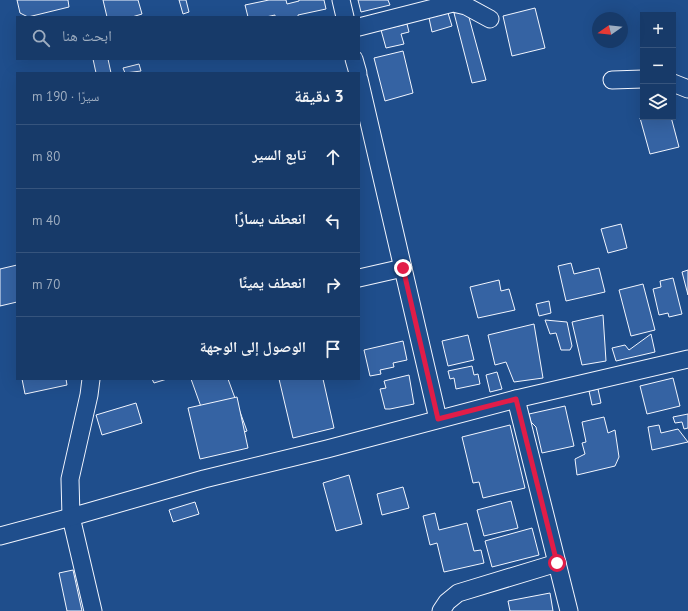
<!DOCTYPE html>
<html lang="ar">
<head>
<meta charset="utf-8">
<style>
	:root { --surface:#173a69; --page:#244571; --text:#f1f3f6; --muted:#9eadc0; --line:#36547d }
	body { margin:0; font-family:"PT Sans","Noto Naskh Arabic",sans-serif; background:var(--page); color:var(--text); direction:rtl }
	.controls { position:absolute; right:12px; top:12px; display:grid; overflow:hidden; border-radius:0px; box-shadow:0 4px 16px #0002 }
	.controls button { width:36px; height:36px; display:grid; place-items:center; padding:0; border:0; border-bottom:1px solid var(--line); background:var(--surface); color:var(--text); font:20px sans-serif }
	.compass { position:absolute; left:592px; top:12px; width:36px; height:36px; border-radius:50%; background:var(--surface); box-shadow:0 4px 16px #0002; rotate:256deg }
	.stop { position:absolute; width:12px; height:12px; margin:-9px; border:3px solid #e11d48; border-radius:50%; background:#fff }
	.stop.end { background:#e11d48; border-color:#fff; box-shadow:0 1px 4px #0008 }
	.list { margin:0; padding:0; list-style:none }
	h2 { display:flex; justify-content:space-between; align-items:center; height:52px; margin:0; padding:0 16px; font-size:17px }
	h2 small { font-size:13px; font-weight:400; color:var(--muted) }
	.list li { display:grid; grid-template-columns:26px 1fr auto; gap:12px; align-items:center; box-sizing:border-box; height:64px; padding:0 16px; border-top:1px solid var(--line) }
	.list b { display:block; font-size:15px; white-space:nowrap }
	.list em { font-size:13px; font-style:normal; color:var(--muted) }
	.icon { flex:none; width:22px; height:22px; fill:none; stroke:currentColor; stroke-width:2; stroke-linecap:round; stroke-linejoin:round }
	.map { position:relative; flex:none; width:688px; height:611px; overflow:hidden; direction:ltr }
	.search { position:absolute; background:var(--surface); box-shadow:0 4px 16px #0002; left:16px; top:16px; width:344px; height:44px; display:flex; align-items:center; gap:10px; box-sizing:border-box; padding:0 14px; border-radius:0px; color:var(--muted); font-size:15px }
	.panel { position:absolute; background:var(--surface); box-shadow:0 4px 16px #0002; left:16px; top:72px; width:344px; height:308px; border-radius:0px; direction:rtl }
	.map>svg:first-child { display:block }
</style>
</head>
<body>
<div class="map">
<svg width="688" height="611" viewBox="0 0 688 611">
	<rect width="100%" height="100%" fill="#1f4e8c"/>
	<g fill="#3563a3" stroke="#f2f6ff">
		<path d="M 17,0 L 68,0 L 69,7 L 28,17 L 20,13 Z"/>
		<path d="M 103,0 L 138,0 L 142,14 L 132,17 L 107,17 Z"/>
		<path d="M 179,0 L 186,0 L 189,12 L 183,14 Z"/>
		<path d="M 269,0 L 286,0 L 287,4 L 299,1 L 299,0 L 324,0 L 326,9 L 298,15 L 298,17 L 275,17 L 275,15 L 266,17 L 248,17 L 245,5 Z"/>
		<path d="M 358,0 L 388,0 L 390,5 L 361,12 Z"/>
		<path d="M 535,8 L 545,48 L 512,56 L 503,16 Z"/>
		<path d="M 467,10 L 486,80 L 472,83 L 454,13 Z"/>
		<path d="M 448,13 L 452,26 L 432,32 L 429,18 Z"/>
		<path d="M 407,24 L 409,32 L 401,34 L 404,44 L 386,48 L 381,30 Z"/>
		<path d="M 403,51 L 413,93 L 385,101 L 374,58 Z"/>
		<path d="M 93,59 L 108,59 L 111,73 L 96,73 Z"/>
		<path d="M 139,64 L 141,71 L 125,73 L 123,68 Z"/>
		<path d="M 645,117 L 671,117 L 679,147 L 650,154 L 640,118 Z"/>
		<path d="M 621,224 L 627,248 L 608,253 L 601,229 Z"/>
		<path d="M 571,263 L 574,274 L 599,268 L 605,292 L 566,301 L 558,266 Z"/>
		<path d="M 17,265 L 17,302 L 0,306 L 0,269 Z"/>
		<path d="M 688,270 L 688,295 L 682,272 Z"/>
		<path d="M 673,278 L 682,314 L 669,317 L 668,313 L 659,315 L 653,289 L 661,287 L 660,281 Z"/>
		<path d="M 499,280 L 501,291 L 509,289 L 515,310 L 478,318 L 470,287 Z"/>
		<path d="M 643,284 L 655,330 L 631,336 L 619,290 Z"/>
		<path d="M 549,301 L 551,313 L 539,316 L 536,304 Z"/>
		<path d="M 603,315 L 606,361 L 582,365 L 572,322 Z"/>
		<path d="M 545,320 L 567,322 L 572,346 L 570,350 L 561,350 L 556,333 L 550,334 Z"/>
		<path d="M 534,324 L 543,378 L 514,382 L 506,362 L 495,365 L 488,335 Z"/>
		<path d="M 651,334 L 655,352 L 616,361 L 612,348 L 625,345 L 629,350 Z"/>
		<path d="M 468,335 L 474,360 L 448,366 L 442,341 Z"/>
		<path d="M 403,341 L 407,360 L 393,363 L 394,367 L 380,370 L 381,374 L 370,376 L 364,350 Z"/>
		<path d="M 472,366 L 474,375 L 478,374 L 480,384 L 456,389 L 454,378 L 450,379 L 448,371 Z"/>
		<path d="M 497,372 L 502,389 L 490,392 L 486,375 Z"/>
		<path d="M 409,375 L 414,404 L 390,409 L 385,409 L 380,389 L 386,388 L 384,381 Z"/>
		<path d="M 673,378 L 680,406 L 647,414 L 640,386 Z"/>
		<path d="M 22,379 L 66,379 L 67,385 L 25,394 Z"/>
		<path d="M 152,379 L 167,379 L 154,383 Z"/>
		<path d="M 191,379 L 228,379 L 247,431 L 214,443 Z"/>
		<path d="M 279,379 L 323,379 L 334,428 L 293,438 Z"/>
		<path d="M 598,389 L 601,403 L 592,405 L 589,391 Z"/>
		<path d="M 237,397 L 248,448 L 200,459 L 188,408 Z"/>
		<path d="M 136,403 L 142,423 L 102,435 L 96,415 Z"/>
		<path d="M 565,406 L 574,446 L 542,453 L 536,427 L 531,422 L 529,414 Z"/>
		<path d="M 688,414 L 688,428 L 684,429 L 682,422 L 675,423 L 673,417 Z"/>
		<path d="M 604,417 L 608,433 L 615,430 L 619,457 L 615,466 L 577,475 L 575,459 L 585,454 L 582,443 L 586,442 L 582,422 Z"/>
		<path d="M 510,425 L 525,488 L 483,498 L 479,482 L 473,483 L 462,437 Z"/>
		<path d="M 659,425 L 661,433 L 678,429 L 688,442 L 652,450 L 648,427 Z"/>
		<path d="M 349,475 L 362,524 L 336,531 L 323,483 Z"/>
		<path d="M 403,487 L 409,508 L 382,515 L 377,494 Z"/>
		<path d="M 511,501 L 518,528 L 484,536 L 477,510 Z"/>
		<path d="M 195,502 L 199,514 L 173,522 L 169,510 Z"/>
		<path d="M 435,513 L 439,530 L 467,523 L 474,551 L 481,550 L 484,563 L 444,572 L 437,543 L 430,545 L 423,516 Z"/>
		<path d="M 532,528 L 539,555 L 492,567 L 485,541 Z"/>
		<path d="M 73,570 L 82,611 L 67,611 L 59,573 Z"/>
		<path d="M 550,593 L 553,611 L 510,611 L 508,601 Z"/>
	</g>
	<g fill="none" stroke-linecap="round" stroke-linejoin="round">
		<g stroke="#f2f6ff" stroke-width="19">
			<g id="minor">
				<path d="M 341,0 L 345,17"/>
				<path d="M 359,27 L 453,3 L 466,6 L 490,19"/>
				<path d="M 354,59 L 358,73"/>
				<path d="M 359,79 L 438,419"/>
				<path d="M 612,80 L 643,79"/>
				<path d="M 673,83 L 688,89"/>
				<path d="M 359,278 L 403,268"/>
				<path d="M 91,379 L 89,395 L 70,479 L 71,517 L 93,611"/>
				<path d="M 516,399 L 569,611"/>
				<path d="M 0,536 L 71,517 L 204,479 L 327,449 L 516,399 L 688,359"/>
				<path d="M 441,611 L 447,602 L 458,593 L 557,563"/>
			</g>
		</g>
		<use href="#minor" stroke="#1f4e8c" stroke-width="17"/>
	</g>
	<g fill="none" stroke-linecap="round" stroke-linejoin="round">
		<path stroke="#e11d48" stroke-width="5" d="M 403,268 L 438,419 L 516,399 L 557,563"/>
	</g>
</svg>
<div class="controls">
<button>+</button>
<button>−</button>
<button><svg class="icon" aria-label="layers" viewBox="0 0 24 24"><path d="M12 4l9 5-9 5-9-5zM3 14l9 5 9-5"/></svg></button>
</div>
<svg class="compass" viewBox="-18 -18 36 36"><path d="M0-13l5 13h-10z" fill="#e53935"/><path d="M0 13l5-13h-10z" fill="#9eadc0"/></svg>
<div class="stop" style="left:557px;top:563px"></div>
<div class="stop end" style="left:403px;top:268px"></div>
<div class="search"><svg class="icon" aria-label="search" viewBox="0 0 24 24"><circle cx="10" cy="10" r="6"/><path d="M15 15l6 6"/></svg>ابحث هنا</div>
<section class="panel">
<h2>3 دقيقة<small>سيرًا · 190 m</small></h2>
<ul class="list">
<li><svg class="icon" aria-label="ahead" viewBox="0 0 24 24"><path d="M12 20V5M6 11l6-6 6 6"/></svg><div><b>تابع السير</b></div><em>80 m</em></li>
<li><svg class="icon" aria-label="left" viewBox="0 0 24 24"><path d="M17 20v-9H6M10 6l-5 5 5 5"/></svg><div><b>انعطف يسارًا</b></div><em>40 m</em></li>
<li><svg class="icon" aria-label="right" viewBox="0 0 24 24"><path d="M7 20v-9h11M14 6l5 5-5 5"/></svg><div><b>انعطف يمينًا</b></div><em>70 m</em></li>
<li><svg class="icon" aria-label="arrive" viewBox="0 0 24 24"><path d="M6 21V4h12l-3 4 3 4H6"/></svg><div><b>الوصول إلى الوجهة</b></div></li>
</ul>
</section>
</div>
</body>
</html>
